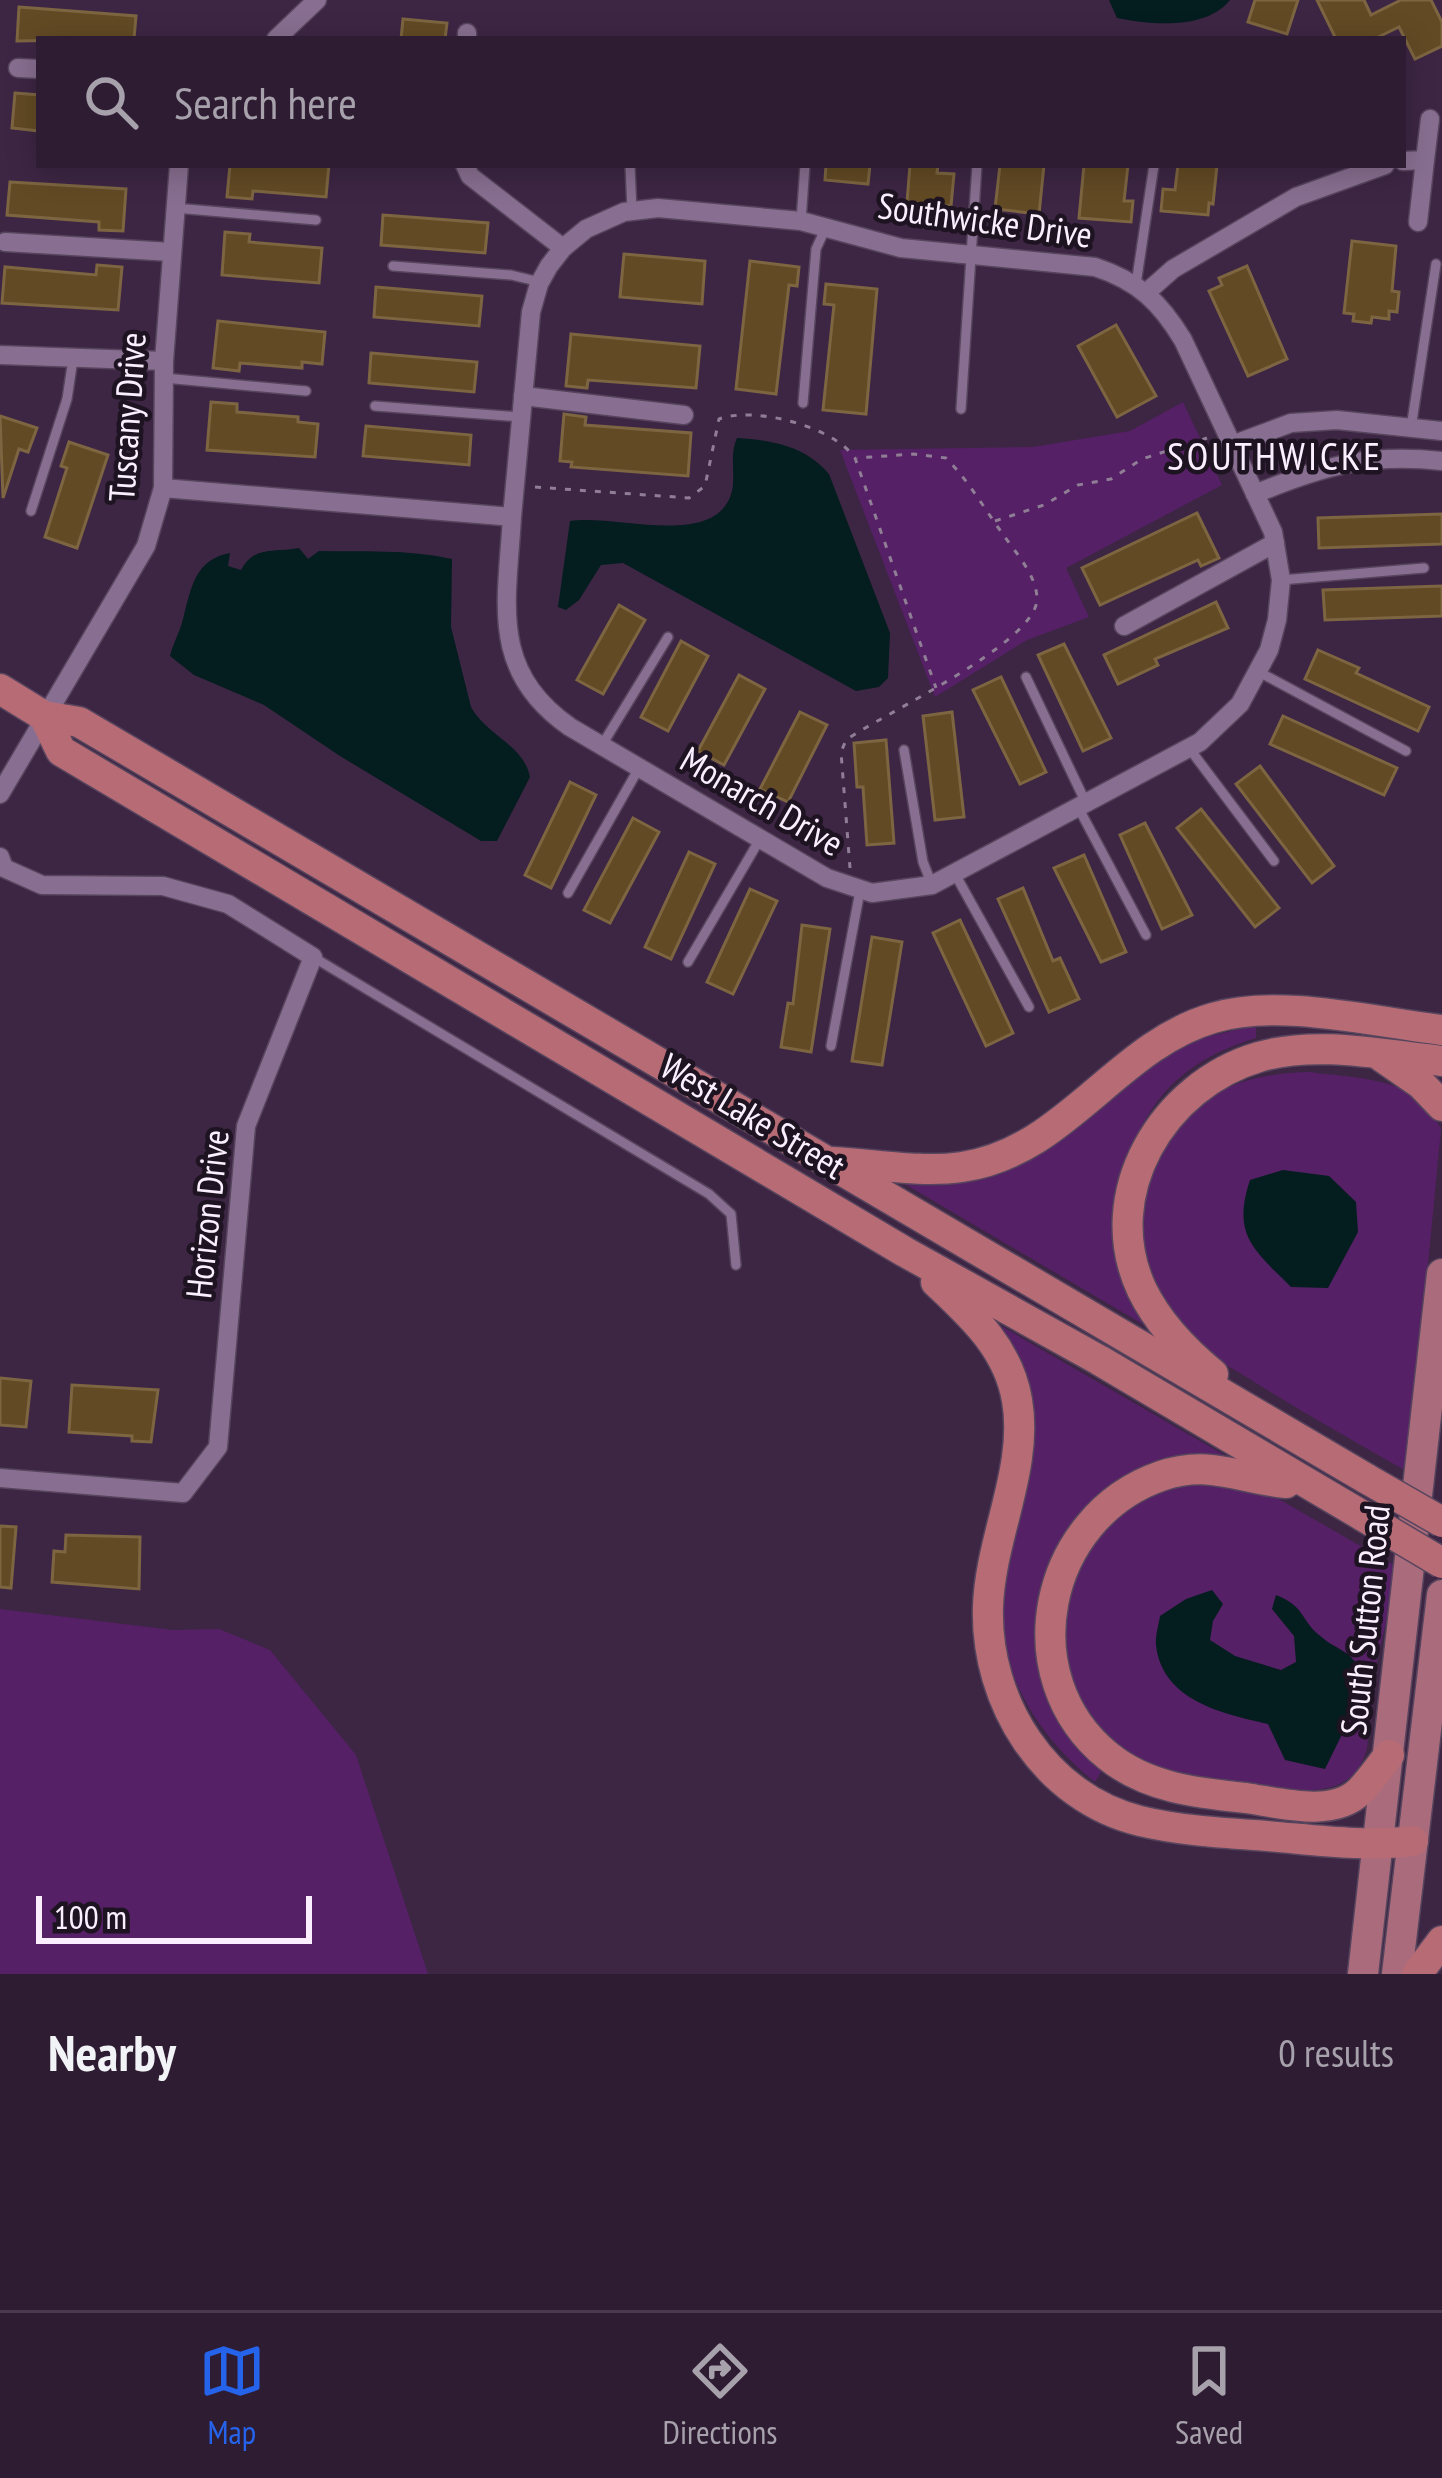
<!DOCTYPE html>
<html lang="en">
<head>
<meta charset="utf-8">
<style>
	:root { --surface:#2e1c33; --page:#36253b; --text:#f1f3f6; --muted:#a7a1ac; --line:#493a4e; --accent:#2563eb }
	body { margin:0; font-family:"PT Sans Narrow",sans-serif; background:var(--page); color:var(--text) }
	.scale { position:absolute; left:36px; bottom:30px; width:276px; box-sizing:border-box; padding-left:12px; border:6px solid #fbefff; border-top:0; font-size:33px; line-height:42px; white-space:nowrap; color:#fbefff; -webkit-text-stroke:9px #1e1421; paint-order:stroke }
	.list { margin:0; padding:0; list-style:none }
	h2 { display:flex; justify-content:space-between; align-items:center; height:156px; margin:0; padding:0 48px; font-size:51px }
	h2 small { font-size:39px; font-weight:400; color:var(--muted) }
	.icon { flex:none; width:66px; height:66px; fill:none; stroke:currentColor; stroke-width:2; stroke-linecap:round; stroke-linejoin:round }
	.map { position:relative; flex:none; width:1442px; height:1974px; overflow:hidden }
	.search { position:absolute; background:var(--surface); box-shadow:0 6px 30px #0003; left:36px; right:36px; top:36px; height:132px; display:flex; align-items:center; gap:30px; box-sizing:border-box; padding:0 42px; border-radius:0px; color:var(--muted); font-size:45px }
	.sheet { height:336px; background:var(--surface) }
	nav { display:flex; justify-content:space-around; align-items:center; box-sizing:border-box; height:168px; border-top:3px solid var(--line); background:var(--surface); font-size:33px; color:var(--muted) }
	nav a { display:grid; justify-items:center; gap:6px }
	nav .on { color:var(--accent) }
	.map>svg:first-child { display:block }
</style>
</head>
<body>
<div class="map">
<svg width="1442" height="1974" viewBox="0 0 1442 1974">
	<rect width="100%" height="100%" fill="#3d2644"/>
	<g fill="#552065">
		<path d="M 1183,402 L 1222,485 L 1066,568 L 1089,617 L 1027,640 L 935,697 L 840,450 L 1033,447 L 1130,431 Z"/>
		<path d="M 1256,1025 L 1256,1038 C 1194,1057 1155,1088 1131,1150 L 1151,1329 L 898,1180 L 927,1180 L 1134,1078 L 1190,1041 Z"/>
		<path d="M 1310,1072 C 1360,1079 1418,1076 1441,1129 L 1408,1472 C 1354,1441 1300,1411 1248,1378 C 1231,1367 1208,1357 1194,1342 C 1142,1286 1124,1206 1167,1140 C 1201,1089 1250,1073 1310,1072 Z"/>
		<path d="M 1001,1326 L 1231,1459 L 1139,1475 L 1038,1625 L 1104,1767 L 1095,1782 C 1035,1734 991,1664 1004,1583 C 1020,1480 1065,1427 1001,1326 Z"/>
		<path d="M 1201,1483 L 1263,1490 L 1399,1568 L 1377,1660 L 1367,1748 C 1358,1782 1334,1791 1302,1790 C 1243,1783 1173,1785 1123,1750 C 1044,1696 1046,1566 1124,1511 C 1148,1494 1172,1487 1201,1483 Z"/>
		<path d="M 0,1609 L 173,1630 L 219,1629 L 270,1650 L 356,1755 L 428,1974 L 0,1974 Z"/>
	</g>
	<g fill="#041d1e">
		<path d="M 1109,0 L 1230,0 C 1206,30 1152,25 1117,18 Z"/>
		<path d="M 737,438 C 772,440 806,446 829,474 L 890,633 L 888,678 L 879,687 L 856,691 L 623,563 L 601,565 L 579,600 L 566,610 L 558,607 L 570,521 C 612,514 702,545 727,503 C 740,482 727,459 737,438 Z"/>
		<path d="M 299,548 L 308,559 L 319,551 C 363,552 407,549 452,559 L 451,627 L 471,707 C 486,735 524,745 530,777 L 497,841 L 481,841 L 340,756 L 264,705 L 194,675 L 170,656 C 173,643 180,632 183,619 C 191,589 194,560 230,553 L 228,566 L 241,570 C 254,545 274,553 299,548 Z"/>
		<path d="M 1283,1170 L 1329,1176 L 1356,1202 L 1358,1232 L 1328,1288 L 1291,1287 C 1253,1249 1232,1235 1250,1180 Z"/>
		<path d="M 1212,1590 L 1223,1604 L 1213,1621 L 1210,1640 L 1235,1656 L 1281,1670 L 1296,1662 L 1294,1636 L 1272,1609 L 1276,1595 C 1306,1607 1299,1618 1319,1635 C 1340,1653 1346,1646 1363,1673 L 1348,1722 L 1325,1769 L 1285,1760 L 1268,1724 C 1224,1714 1162,1701 1156,1645 C 1155,1636 1159,1624 1160,1616 L 1186,1599 Z"/>
	</g>
	<g fill="#624a24" stroke="#7d6541" stroke-width="3">
		<path d="M 1255,0 L 1298,0 L 1287,34 L 1248,22 Z"/>
		<path d="M 1317,0 L 1364,0 L 1371,15 L 1401,0 L 1431,0 L 1442,22 L 1442,46 L 1415,59 L 1399,27 L 1374,39 L 1336,39 Z"/>
		<path d="M 19,7 L 136,16 L 134,39 L 17,41 Z"/>
		<path d="M 403,19 L 447,23 L 445,39 L 401,39 Z"/>
		<path d="M 15,93 L 39,95 L 39,131 L 12,128 Z"/>
		<path d="M 230,165 L 329,165 L 326,197 L 253,191 L 252,199 L 227,197 Z"/>
		<path d="M 826,165 L 870,165 L 868,184 L 825,180 Z"/>
		<path d="M 910,165 L 938,165 L 937,173 L 954,174 L 951,206 L 907,202 Z"/>
		<path d="M 1000,165 L 1044,165 L 1039,214 L 995,209 Z"/>
		<path d="M 1084,165 L 1128,165 L 1124,201 L 1133,201 L 1131,222 L 1079,218 Z"/>
		<path d="M 1178,165 L 1217,165 L 1213,204 L 1209,203 L 1208,215 L 1161,211 L 1163,189 L 1175,190 Z"/>
		<path d="M 10,182 L 126,189 L 123,231 L 99,230 L 99,222 L 7,215 Z"/>
		<path d="M 383,215 L 488,223 L 485,253 L 381,245 Z"/>
		<path d="M 225,232 L 250,234 L 249,242 L 322,248 L 319,283 L 222,275 Z"/>
		<path d="M 1352,241 L 1396,246 L 1392,291 L 1399,292 L 1397,312 L 1389,311 L 1389,319 L 1372,317 L 1371,323 L 1353,321 L 1354,314 L 1344,313 Z"/>
		<path d="M 624,254 L 705,261 L 702,304 L 620,297 Z"/>
		<path d="M 750,261 L 799,267 L 797,286 L 789,285 L 776,394 L 736,389 Z"/>
		<path d="M 97,265 L 122,267 L 118,310 L 2,303 L 5,267 L 96,275 Z"/>
		<path d="M 1247,266 L 1287,359 L 1248,376 L 1209,291 L 1222,285 L 1219,278 Z"/>
		<path d="M 826,284 L 877,289 L 866,414 L 823,410 L 834,305 L 824,304 Z"/>
		<path d="M 376,287 L 482,296 L 479,326 L 374,317 Z"/>
		<path d="M 218,321 L 325,332 L 322,364 L 302,362 L 302,368 L 240,363 L 239,371 L 213,368 Z"/>
		<path d="M 1116,325 L 1156,396 L 1117,417 L 1078,346 Z"/>
		<path d="M 571,334 L 700,346 L 696,388 L 588,380 L 587,388 L 566,386 Z"/>
		<path d="M 371,353 L 477,362 L 474,392 L 369,383 Z"/>
		<path d="M 211,402 L 237,404 L 237,412 L 298,417 L 298,422 L 318,424 L 315,457 L 207,450 Z"/>
		<path d="M 564,414 L 586,417 L 585,425 L 691,433 L 688,476 L 571,467 L 572,462 L 560,461 Z"/>
		<path d="M 0,416 L 37,428 L 28,452 L 19,449 L 3,498 Z"/>
		<path d="M 366,426 L 471,435 L 469,465 L 363,456 Z"/>
		<path d="M 69,442 L 108,455 L 77,548 L 45,537 L 67,468 L 61,466 Z"/>
		<path d="M 1197,513 L 1219,558 L 1201,566 L 1198,560 L 1100,605 L 1082,568 Z"/>
		<path d="M 1442,514 L 1442,544 L 1319,548 L 1318,518 Z"/>
		<path d="M 1442,586 L 1442,616 L 1325,620 L 1323,590 Z"/>
		<path d="M 1216,602 L 1228,628 L 1155,659 L 1158,665 L 1118,684 L 1104,655 Z"/>
		<path d="M 619,605 L 645,620 L 603,694 L 577,680 Z"/>
		<path d="M 681,641 L 708,656 L 668,731 L 641,717 Z"/>
		<path d="M 1064,644 L 1111,738 L 1083,751 L 1038,655 Z"/>
		<path d="M 1318,650 L 1359,668 L 1356,673 L 1429,707 L 1418,731 L 1305,679 Z"/>
		<path d="M 739,675 L 765,689 L 724,765 L 698,751 Z"/>
		<path d="M 1001,677 L 1046,772 L 1020,784 L 973,690 Z"/>
		<path d="M 800,712 L 827,725 L 788,802 L 760,789 Z"/>
		<path d="M 952,712 L 964,817 L 935,820 L 923,716 Z"/>
		<path d="M 1283,716 L 1397,768 L 1384,795 L 1270,744 Z"/>
		<path d="M 886,740 L 894,843 L 867,845 L 863,787 L 857,787 L 854,743 Z"/>
		<path d="M 1260,766 L 1334,866 L 1312,883 L 1236,784 Z"/>
		<path d="M 570,782 L 596,795 L 551,888 L 525,875 Z"/>
		<path d="M 1201,809 L 1279,908 L 1255,927 L 1177,828 Z"/>
		<path d="M 633,818 L 659,832 L 610,923 L 584,910 Z"/>
		<path d="M 1145,823 L 1192,915 L 1162,929 L 1120,835 Z"/>
		<path d="M 689,852 L 715,864 L 671,959 L 645,947 Z"/>
		<path d="M 1084,855 L 1126,952 L 1101,962 L 1054,868 Z"/>
		<path d="M 1023,888 L 1053,961 L 1060,958 L 1079,999 L 1049,1012 L 998,899 Z"/>
		<path d="M 750,889 L 777,901 L 733,994 L 707,982 Z"/>
		<path d="M 960,920 L 1013,1033 L 986,1046 L 933,933 Z"/>
		<path d="M 802,925 L 830,929 L 811,1052 L 781,1047 L 788,1003 L 793,1004 Z"/>
		<path d="M 872,937 L 902,942 L 882,1065 L 852,1061 Z"/>
		<path d="M 0,1378 L 31,1381 L 26,1427 L 0,1425 Z"/>
		<path d="M 72,1385 L 158,1390 L 151,1442 L 132,1441 L 132,1436 L 69,1432 Z"/>
		<path d="M 0,1526 L 16,1527 L 11,1588 L 0,1587 Z"/>
		<path d="M 66,1535 L 140,1537 L 139,1589 L 52,1582 L 54,1551 L 65,1552 Z"/>
	</g>
	<g fill="none" stroke-linecap="round" stroke-linejoin="round">
		<g stroke="#57445d" stroke-width="12">
			<g id="service">
				<path d="M 630,165 L 632,211"/>
				<path d="M 175,208 L 316,220"/>
				<path d="M 801,221 L 805,165"/>
				<path d="M 393,266 L 511,275 L 540,282"/>
				<path d="M 1136,284 L 1154,165"/>
				<path d="M 164,378 L 306,391"/>
				<path d="M 803,403 L 816,249 L 827,225"/>
				<path d="M 375,406 L 521,417"/>
				<path d="M 961,409 L 977,165"/>
				<path d="M 1411,428 L 1436,264"/>
				<path d="M 31,511 L 67,399 L 73,359"/>
				<path d="M 1281,580 L 1424,568"/>
				<path d="M 1259,672 L 1406,751"/>
				<path d="M 1026,677 L 1086,803"/>
				<path d="M 602,745 L 668,637"/>
				<path d="M 1189,748 L 1274,861"/>
				<path d="M 904,750 L 923,862 L 932,885"/>
				<path d="M 1078,807 L 1146,935"/>
				<path d="M 955,874 L 1029,1007"/>
				<path d="M 568,893 L 639,768"/>
				<path d="M 313,957 L 709,1194 L 731,1214 L 736,1265"/>
				<path d="M 688,962 L 760,839"/>
				<path d="M 831,1046 L 860,891"/>
			</g>
		</g>
		<g stroke="#57445d" stroke-width="21">
			<g id="minor">
				<path d="M 276,39 L 317,0"/>
				<path d="M 467,39 L 467,33"/>
				<path d="M 18,68 L 39,69"/>
				<path d="M 1403,161 L 1425,160 L 1430,119"/>
				<path d="M 465,165 L 470,176 L 563,248"/>
				<path d="M 1418,222 L 1425,160"/>
				<path d="M 5,242 L 171,252"/>
				<path d="M 1147,292 L 1173,269 L 1296,197 L 1385,165"/>
				<path d="M 0,355 L 164,361"/>
				<path d="M 523,396 L 684,415"/>
				<path d="M 1232,445 L 1291,423 L 1337,420 L 1442,431"/>
				<path d="M 163,488 L 512,517 C 507,603 489,671 570,727 L 827,878 L 872,893 L 932,885 L 1200,742 L 1240,704 L 1269,650 L 1277,620 L 1281,580 L 1273,532 L 1183,340 C 1160,302 1138,281 1095,267 L 901,248 L 801,221 L 658,208 L 624,212 L 586,229 L 563,248 L 549,266 L 539,284 L 531,312 L 512,517"/>
				<path d="M 1255,494 C 1323,466 1368,453 1442,461"/>
				<path d="M 1124,626 L 1275,543"/>
				<path d="M 0,794 L 146,546 L 163,488 L 164,361 L 179,165"/>
				<path d="M 0,857 L 4,868 L 42,885 L 163,886 L 228,904 L 313,957 L 246,1126 L 218,1447 L 183,1493 L 0,1478"/>
			</g>
		</g>
		<g stroke="#57445d" stroke-width="33">
			<g id="primary">
				<path d="M 1363,1974 L 1442,1274"/>
				<path d="M 1397,1974 L 1442,1595"/>
			</g>
		</g>
		<g stroke="#57445d" stroke-width="33">
			<g id="trunk">
				<path d="M 0,689 L 44,716 L 79,722 L 1367,1479"/>
				<path d="M 44,716 L 61,751 L 905,1252 L 1099,1360 L 1363,1516"/>
				<path d="M 1382,1057 L 1421,1084 L 1442,1106"/>
				<path d="M 833,1162 C 876,1164 920,1173 962,1167 C 1066,1152 1116,1046 1213,1018 C 1279,998 1373,1022 1442,1030"/>
				<path d="M 936,1282 C 972,1316 1008,1348 1017,1400 C 1029,1468 990,1538 988,1607 C 985,1702 1045,1798 1140,1821 C 1182,1831 1224,1833 1267,1836 C 1316,1840 1364,1847 1413,1841"/>
				<path d="M 1213,1374 C 1185,1351 1158,1323 1142,1290 C 1097,1194 1163,1085 1259,1057 C 1317,1040 1383,1055 1442,1061"/>
				<path d="M 1286,1483 C 1241,1479 1210,1459 1161,1476 C 1043,1517 1010,1677 1108,1756 C 1147,1788 1198,1793 1246,1798 C 1280,1803 1333,1818 1360,1791 C 1371,1780 1380,1766 1389,1755"/>
				<path d="M 1417,1974 L 1442,1941"/>
			</g>
		</g>
		<g stroke="#907e96" stroke-width="3" stroke-dasharray="6 9" stroke-linecap="butt">
			<path d="M 535,487 L 689,498 L 705,486 L 719,419 C 754,406 833,426 855,458 L 936,688"/>
			<path d="M 995,521 L 1044,505 L 1078,485 L 1111,479 L 1142,459 L 1207,438"/>
			<path d="M 850,868 L 841,752 L 846,740 C 881,715 1039,642 1037,598 C 1036,574 1015,552 1002,533 C 984,508 968,480 946,458 L 914,454 L 857,458"/>
		</g>
		<use href="#service" stroke="#886f91" stroke-width="9"/>
		<use href="#minor" stroke="#886f91" stroke-width="18"/>
		<use href="#primary" stroke="#aa6c7c" stroke-width="30"/>
		<use href="#trunk" stroke="#b66b75" stroke-width="30"/>
		<g stroke="#57445d" stroke-width="33" stroke-linecap="butt">
			<g id="trunk-bridge">
				<path d="M 1367,1479 L 1442,1522"/>
				<path d="M 1363,1516 L 1442,1563"/>
			</g>
		</g>
		<use href="#trunk-bridge" stroke="#b66b75" stroke-width="30"/>
	</g>
	<g text-anchor="middle" stroke-width="9" stroke-linejoin="round" paint-order="stroke">
		<g font-size="36" fill="#fbefff" stroke="#1e1421">
			<text transform="translate(985 220) rotate(8)" y="13">Southwicke Drive</text>
			<text transform="translate(127 417) rotate(-86)" y="13">Tuscany Drive</text>
			<text transform="translate(762 801) rotate(30)" y="13">Monarch Drive</text>
			<text transform="translate(753 1116) rotate(31)" y="13">West Lake Street</text>
			<text transform="translate(207 1214) rotate(-84)" y="13">Horizon Drive</text>
			<text transform="translate(1365 1620) rotate(-84)" y="13">South Sutton Road</text>
		</g>
		<g font-size="39" letter-spacing="3" fill="#fbefff" stroke="#1e1421">
			<text x="1275" y="470">SOUTHWICKE</text>
		</g>
	</g>
</svg>
<div class="scale">100 m</div>
<div class="search"><svg class="icon" aria-label="search" viewBox="0 0 24 24"><circle cx="10" cy="10" r="6"/><path d="M15 15l6 6"/></svg>Search here</div>
</div>
<section class="sheet">
<h2>Nearby<small>0 results</small></h2>
<ul class="list">
</ul>
</section>
<nav>
<a class="on"><svg class="icon" aria-label="map" viewBox="0 0 24 24"><path d="M3 6l6-2 6 2 6-2v14l-6 2-6-2-6 2zM9 4v14M15 6v14"/></svg>Map</a>
<a><svg class="icon" aria-label="directions" viewBox="0 0 24 24"><path d="M12 3l9 9-9 9-9-9zM9 14v-3h6M13 9l2 2-2 2"/></svg>Directions</a>
<a><svg class="icon" aria-label="saved" viewBox="0 0 24 24"><path d="M7 4h10v16l-5-4-5 4z"/></svg>Saved</a>
</nav>
</body>
</html>
